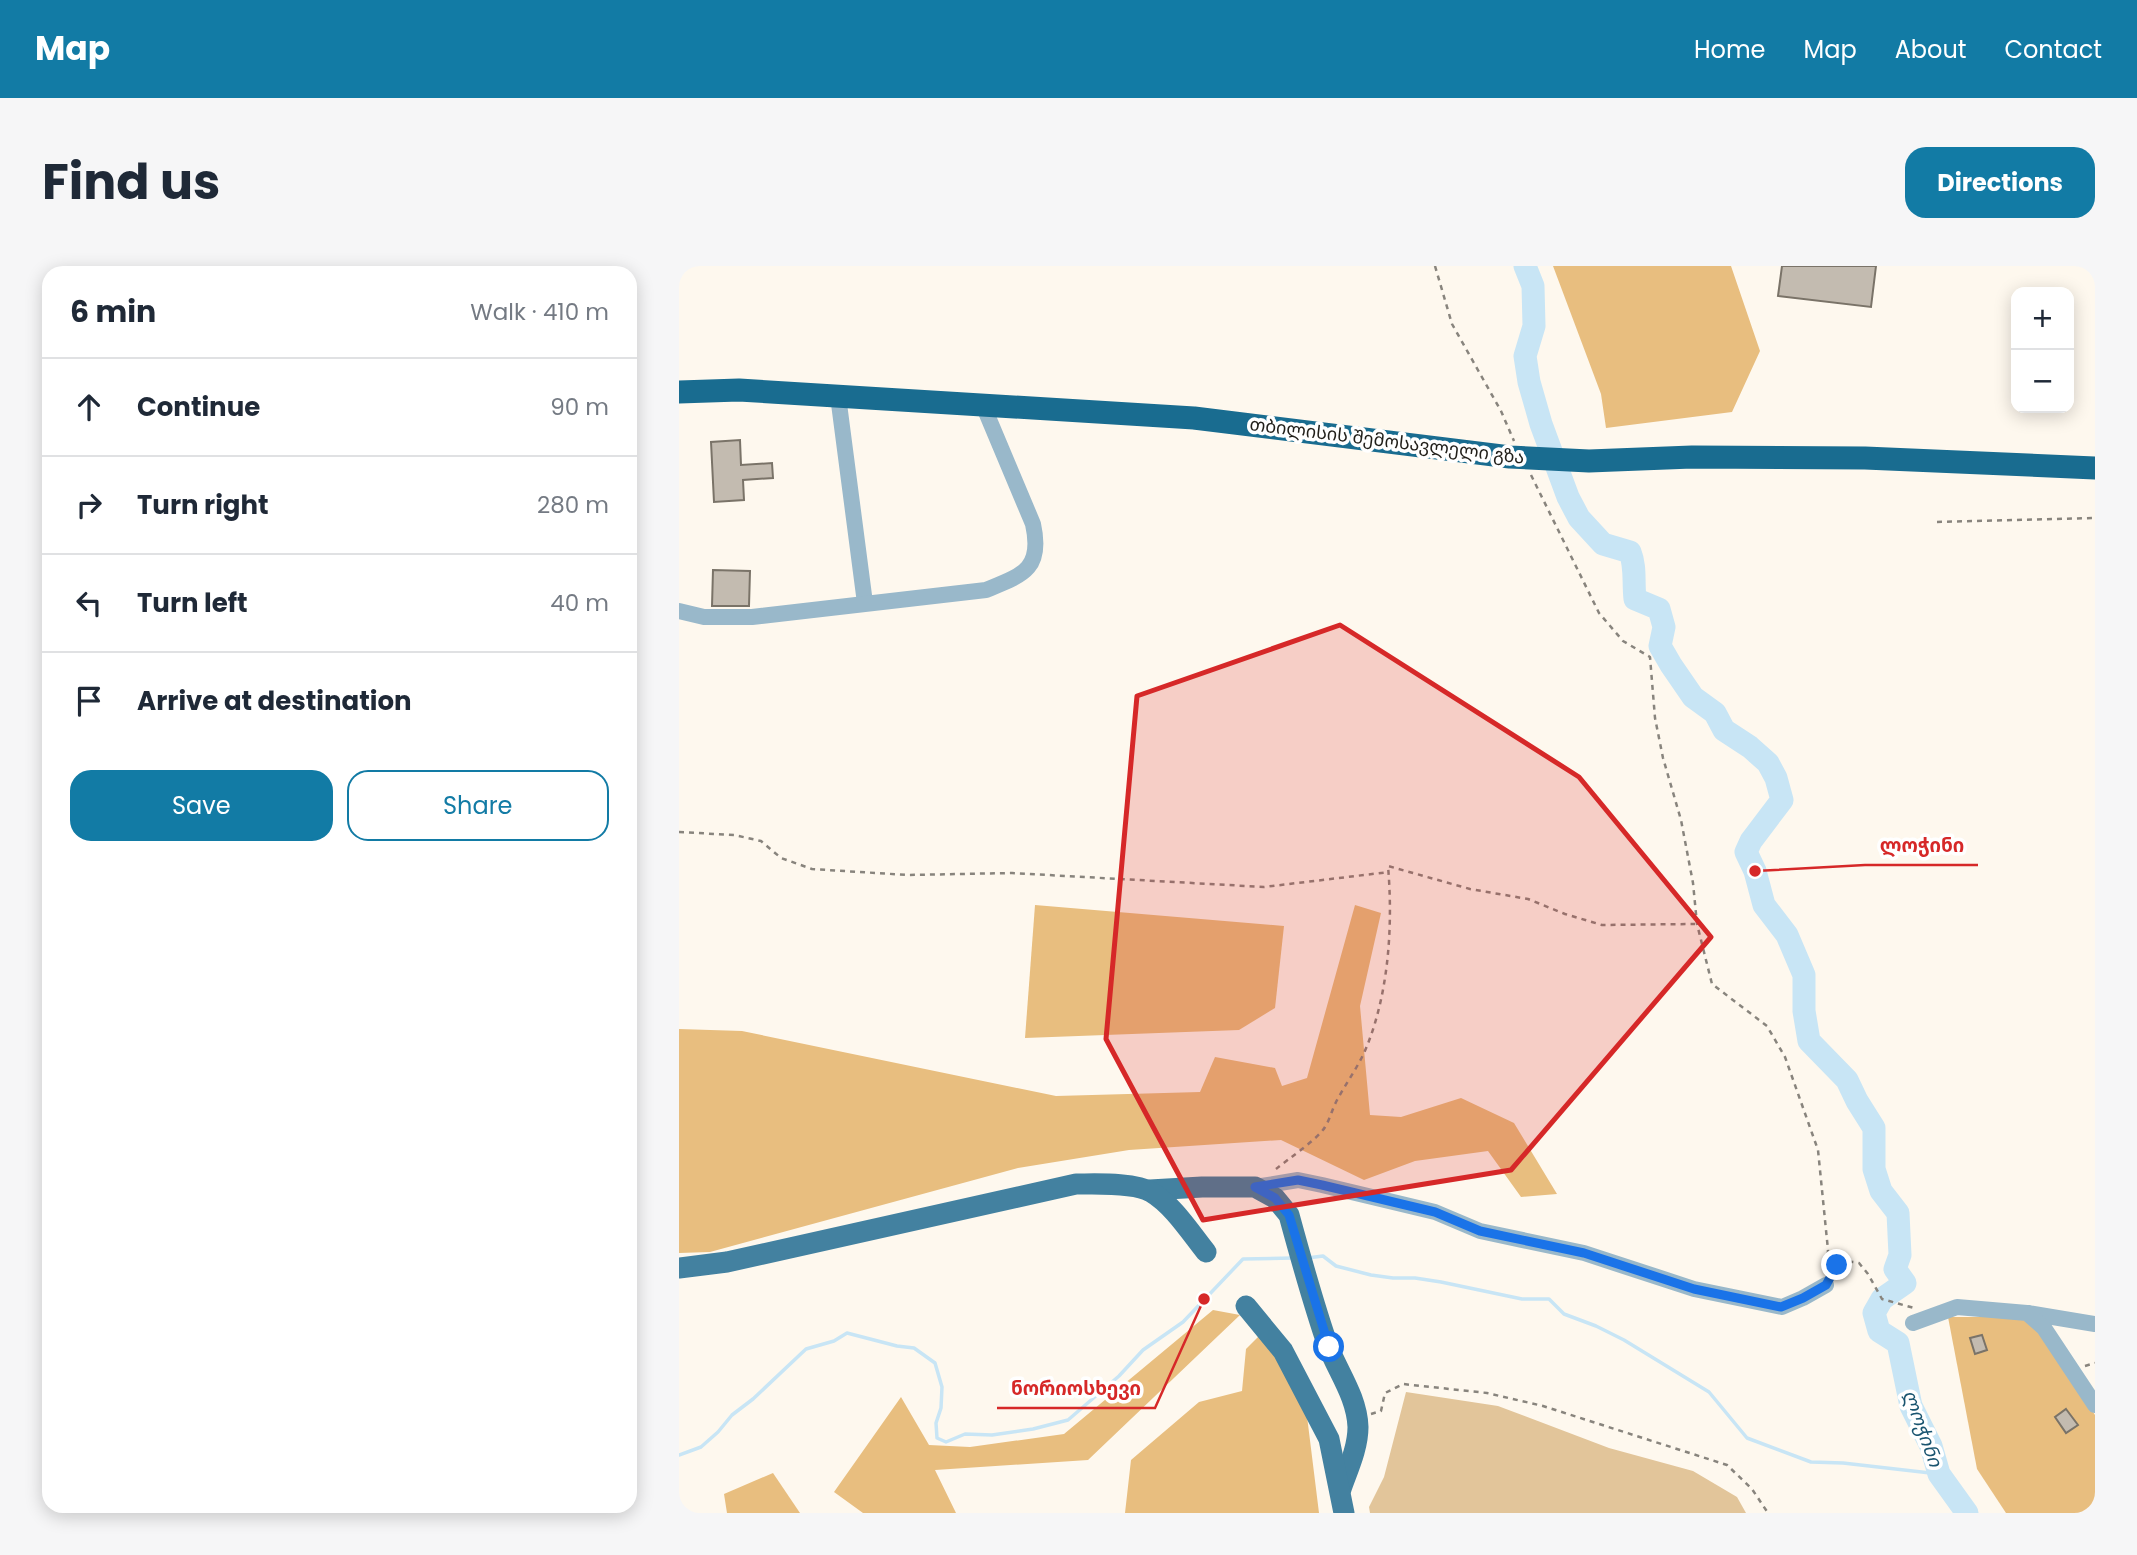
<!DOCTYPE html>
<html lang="en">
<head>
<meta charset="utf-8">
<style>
	:root { --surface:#fff; --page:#f6f6f7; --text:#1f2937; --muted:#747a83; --line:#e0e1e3; --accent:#127ba5 }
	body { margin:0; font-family:Poppins,"Noto Sans Georgian",sans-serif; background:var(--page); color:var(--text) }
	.controls { position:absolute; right:21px; top:21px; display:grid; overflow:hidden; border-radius:14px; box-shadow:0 4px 18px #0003 }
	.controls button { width:63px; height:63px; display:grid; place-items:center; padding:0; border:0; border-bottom:2px solid var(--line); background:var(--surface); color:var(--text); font:35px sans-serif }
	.stop { position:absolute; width:21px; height:21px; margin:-16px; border:5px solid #1a73e8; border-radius:50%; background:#fff }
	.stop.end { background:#1a73e8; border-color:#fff; box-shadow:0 2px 7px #0008 }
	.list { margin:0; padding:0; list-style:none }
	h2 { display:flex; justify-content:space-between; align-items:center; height:91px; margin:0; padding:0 28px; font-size:30px }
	h2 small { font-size:23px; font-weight:400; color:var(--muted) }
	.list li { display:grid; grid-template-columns:46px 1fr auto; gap:21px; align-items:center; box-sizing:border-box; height:98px; padding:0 28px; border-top:2px solid var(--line) }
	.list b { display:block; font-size:26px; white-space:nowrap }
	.list em { font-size:23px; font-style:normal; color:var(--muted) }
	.actions { display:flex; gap:14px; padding:21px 28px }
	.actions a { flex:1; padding:16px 0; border:2px solid var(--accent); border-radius:21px; text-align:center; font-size:24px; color:var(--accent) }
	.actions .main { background:var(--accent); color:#fff }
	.icon { flex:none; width:38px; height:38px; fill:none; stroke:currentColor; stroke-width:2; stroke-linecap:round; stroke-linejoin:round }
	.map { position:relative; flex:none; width:1416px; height:1247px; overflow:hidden; border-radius:21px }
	header { display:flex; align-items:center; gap:42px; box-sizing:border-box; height:98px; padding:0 35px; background:var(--accent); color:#fff }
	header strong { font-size:33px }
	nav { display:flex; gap:38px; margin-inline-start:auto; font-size:24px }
	.intro { display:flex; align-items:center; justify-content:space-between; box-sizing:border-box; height:168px; padding:0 42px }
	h1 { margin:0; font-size:49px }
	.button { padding:18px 32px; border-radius:21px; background:var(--accent); color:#fff; font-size:24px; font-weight:700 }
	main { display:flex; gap:42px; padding:0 42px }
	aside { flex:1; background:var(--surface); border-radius:21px; box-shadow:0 4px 18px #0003 }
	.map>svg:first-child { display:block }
</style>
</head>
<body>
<header>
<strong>Map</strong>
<nav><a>Home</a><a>Map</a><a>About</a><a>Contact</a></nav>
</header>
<div class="intro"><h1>Find us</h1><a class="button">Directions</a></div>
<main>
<aside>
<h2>6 min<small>Walk · 410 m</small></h2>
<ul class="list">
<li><svg class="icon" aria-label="ahead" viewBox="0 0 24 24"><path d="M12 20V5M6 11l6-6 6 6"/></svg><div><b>Continue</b></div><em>90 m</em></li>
<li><svg class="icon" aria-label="right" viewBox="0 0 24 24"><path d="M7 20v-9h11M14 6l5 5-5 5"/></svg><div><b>Turn right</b></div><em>280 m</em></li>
<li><svg class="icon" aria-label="left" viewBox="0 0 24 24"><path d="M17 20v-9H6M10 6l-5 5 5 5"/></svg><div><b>Turn left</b></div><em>40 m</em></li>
<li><svg class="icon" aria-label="arrive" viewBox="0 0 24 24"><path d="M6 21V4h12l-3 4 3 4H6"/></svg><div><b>Arrive at destination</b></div></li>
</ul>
<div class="actions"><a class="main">Save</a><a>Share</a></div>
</aside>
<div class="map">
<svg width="1416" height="1247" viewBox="0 0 1416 1247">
	<rect width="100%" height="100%" fill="#fef8ee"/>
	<path fill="#e2c59a" d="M 727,1126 L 819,1140 L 930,1182 L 1014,1205 L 1058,1231 L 1067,1247 L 691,1247 L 690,1241 L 705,1211 Z"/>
	<g fill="#e8be7f">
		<path d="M 874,0 L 1052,0 L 1081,85 L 1053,146 L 927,162 L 922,128 Z"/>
		<path d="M 356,639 L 605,660 L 596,742 L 560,764 L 346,772 Z"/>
		<path d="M 676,639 L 702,647 L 681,740 L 691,849 L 722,851 L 782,832 L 835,857 L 878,928 L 842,931 L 809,885 L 736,895 L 685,914 L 602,874 L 450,884 L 339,902 L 31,986 L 0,987 L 0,763 L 63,765 L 377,830 L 521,826 L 536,791 L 596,802 L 603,820 L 628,812 Z"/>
		<path d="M 534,1044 L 561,1049 L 409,1194 L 256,1204 L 277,1247 L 184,1247 L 155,1226 L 222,1131 L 250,1179 L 291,1181 L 385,1168 Z"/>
		<path d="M 1269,1051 L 1354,1051 L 1416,1149 L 1416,1247 L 1327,1247 L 1298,1203 Z"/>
		<path d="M 585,1065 L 625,1126 L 640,1247 L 446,1247 L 452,1194 L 520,1136 L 563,1125 L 567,1083 Z"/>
		<path d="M 94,1207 L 121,1247 L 48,1247 L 45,1228 Z"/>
	</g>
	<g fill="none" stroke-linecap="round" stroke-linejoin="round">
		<g stroke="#c8e5f5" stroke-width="3.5">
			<path d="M 628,992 L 644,990 L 657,1000 L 692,1009 L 714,1012 L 736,1012 L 762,1016 L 843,1033 L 870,1033 L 885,1048 L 917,1060 L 945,1074 L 1030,1126 L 1068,1172 L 1132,1196 L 1164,1197 L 1260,1208"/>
			<path d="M 0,1189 L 22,1181 L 39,1166 L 53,1149 L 74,1133 L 127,1083 L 155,1075 L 168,1067 L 218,1080 L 235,1082 L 256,1097 L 263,1121 L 262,1142 L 257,1157 L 258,1172 L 267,1176 L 286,1168 L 313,1169 L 354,1163 L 389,1154 L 440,1110 L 464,1084 L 504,1056 L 564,993 L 614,992"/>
		</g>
		<path stroke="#c8e5f5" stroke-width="23" d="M 846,0 L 854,20 L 855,60 L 846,90 L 850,116 L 862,158 L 889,231 L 900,252 L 924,278 L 951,286 C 957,301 954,316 956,333 L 980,343 L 985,361 L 981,380 L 992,399 L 1014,431 L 1036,447 L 1045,464 L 1071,481 L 1089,497 L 1097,512 L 1103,534 L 1072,575 L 1067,586 L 1076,605 L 1085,639 L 1108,669 L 1125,709 L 1125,745 L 1130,775 L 1168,814 L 1178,835 L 1195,862 L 1195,903 L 1202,925 L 1219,947 L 1221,989 L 1216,1003 L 1226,1017 L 1203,1033 L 1195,1047 L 1200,1065 L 1219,1077 L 1232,1140 L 1252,1180 L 1260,1208 L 1288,1247"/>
	</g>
	<g fill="#c3bbb0" stroke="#7a7368" stroke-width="2">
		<path d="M 1103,0 L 1197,0 L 1192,41 L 1099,30 Z"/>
		<path d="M 61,174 L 62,199 L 93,197 L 94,212 L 64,214 L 65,234 L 35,236 L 32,176 Z"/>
		<path d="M 34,304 L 71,305 L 70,340 L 33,340 Z"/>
		<path d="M 1303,1069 L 1308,1084 L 1296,1088 L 1291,1072 Z"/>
		<path d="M 1387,1143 L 1399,1159 L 1387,1167 L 1376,1151 Z"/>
	</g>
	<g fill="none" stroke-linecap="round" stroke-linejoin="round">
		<g stroke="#88847d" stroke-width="2.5" stroke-dasharray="5 5" stroke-linecap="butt">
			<path d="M 756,0 L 773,58 L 822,145 L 835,175"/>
			<path d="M 852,209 L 920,347 L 944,375 L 971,391 L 976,452 L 984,492 L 1002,554 L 1014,617 L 1018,658 L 1033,718 L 1088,760 L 1106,791 L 1139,884 L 1149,984 L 1148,1006"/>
			<path d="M 1258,256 L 1416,252"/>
			<path d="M 0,566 L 55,569 L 82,575 L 102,592 L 133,603 L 229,609 L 333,607 L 585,621 L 710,606"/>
			<path d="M 597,903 C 609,893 639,873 646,861 C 651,853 653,844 657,836 C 667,817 680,800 688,780 C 710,725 714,658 709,600 L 791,623 L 849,633 L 886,648 L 923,659 L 1016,658"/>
			<path d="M 1154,1007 C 1160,996 1168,994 1180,997 L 1189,1008 L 1203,1033 L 1235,1042"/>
			<path d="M 1406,1100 L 1416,1097"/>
			<path d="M 692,1148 L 702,1145 L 706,1127 L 724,1118 L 808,1127 L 864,1140 L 1048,1199 L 1073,1223 L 1089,1247"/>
		</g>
		<g stroke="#99b8ca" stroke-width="16">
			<path d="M 159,130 L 186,337"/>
			<path d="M 0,345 L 25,351 L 73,351 L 307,324 C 344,309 364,303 354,258 L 304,139"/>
			<path d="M 576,921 L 619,914 L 643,919 L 756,946 L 801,965 L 905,987 L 1015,1023 L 1103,1041 L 1124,1032 L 1147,1019"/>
			<path d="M 1349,1047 L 1416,1058"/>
			<path d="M 1234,1057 L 1278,1041 L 1348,1047 L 1365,1062 L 1416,1139"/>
		</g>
		<g stroke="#4381a0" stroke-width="21">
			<path d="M 471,924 L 523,921 L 576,921 L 596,932 L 610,949 C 622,993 634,1037 649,1080 C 659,1106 678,1131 679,1161 C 679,1182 669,1203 662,1223"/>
			<path d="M 0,1002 L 48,996 L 397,918 C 416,918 456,916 472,926 C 494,939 511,966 527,986"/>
			<path d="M 567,1040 L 604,1085 L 650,1173 L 665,1247"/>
		</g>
		<path stroke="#196c90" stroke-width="23" d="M 0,126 L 60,124 L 515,152 L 831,191 L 910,195 L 1013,191 L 1186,192 L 1416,202"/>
	</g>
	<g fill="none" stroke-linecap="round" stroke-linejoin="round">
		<path stroke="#1a73e8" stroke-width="9" d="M 650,1081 L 610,949 L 596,932 L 576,921 L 619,914 L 643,919 L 756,946 L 801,965 L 905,987 L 1015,1023 L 1102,1041 L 1124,1032 L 1147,1019 L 1158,999"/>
	</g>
	<path fill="#d62828" fill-opacity="0.2" stroke="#d62828" stroke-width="5" stroke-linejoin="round" d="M 661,359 L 900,511 L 1032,671 L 832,904 L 524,954 L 427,773 L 458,430 Z"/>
	<g text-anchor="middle" stroke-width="7" stroke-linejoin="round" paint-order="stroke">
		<g font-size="18" fill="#211f1a" stroke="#fff">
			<text transform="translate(708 175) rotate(7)" y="6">თბილისის შემოსავლელი გზა</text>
		</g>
		<g font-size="19" font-style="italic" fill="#19546f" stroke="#fff">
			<text transform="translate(1244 1162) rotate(70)" y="7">ლოჭინი</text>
		</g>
	</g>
	<path fill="none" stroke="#d62828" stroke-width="2.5" d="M1076 605L1186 599H1299M525 1033L476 1142H318"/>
	<g fill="#d62828" stroke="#fff" stroke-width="2.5">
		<circle cx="1076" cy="605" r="7"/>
		<circle cx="525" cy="1033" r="7"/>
	</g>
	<g font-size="19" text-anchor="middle" font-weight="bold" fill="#d62828" stroke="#fff" stroke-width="7" stroke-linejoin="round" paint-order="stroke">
		<text x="1243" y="586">ლოჭინი</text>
		<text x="397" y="1129">ნორიოსხევი</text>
	</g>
</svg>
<div class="controls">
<button>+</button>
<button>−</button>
</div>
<div class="stop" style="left:650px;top:1081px"></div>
<div class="stop end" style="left:1158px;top:999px"></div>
</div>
</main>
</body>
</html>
